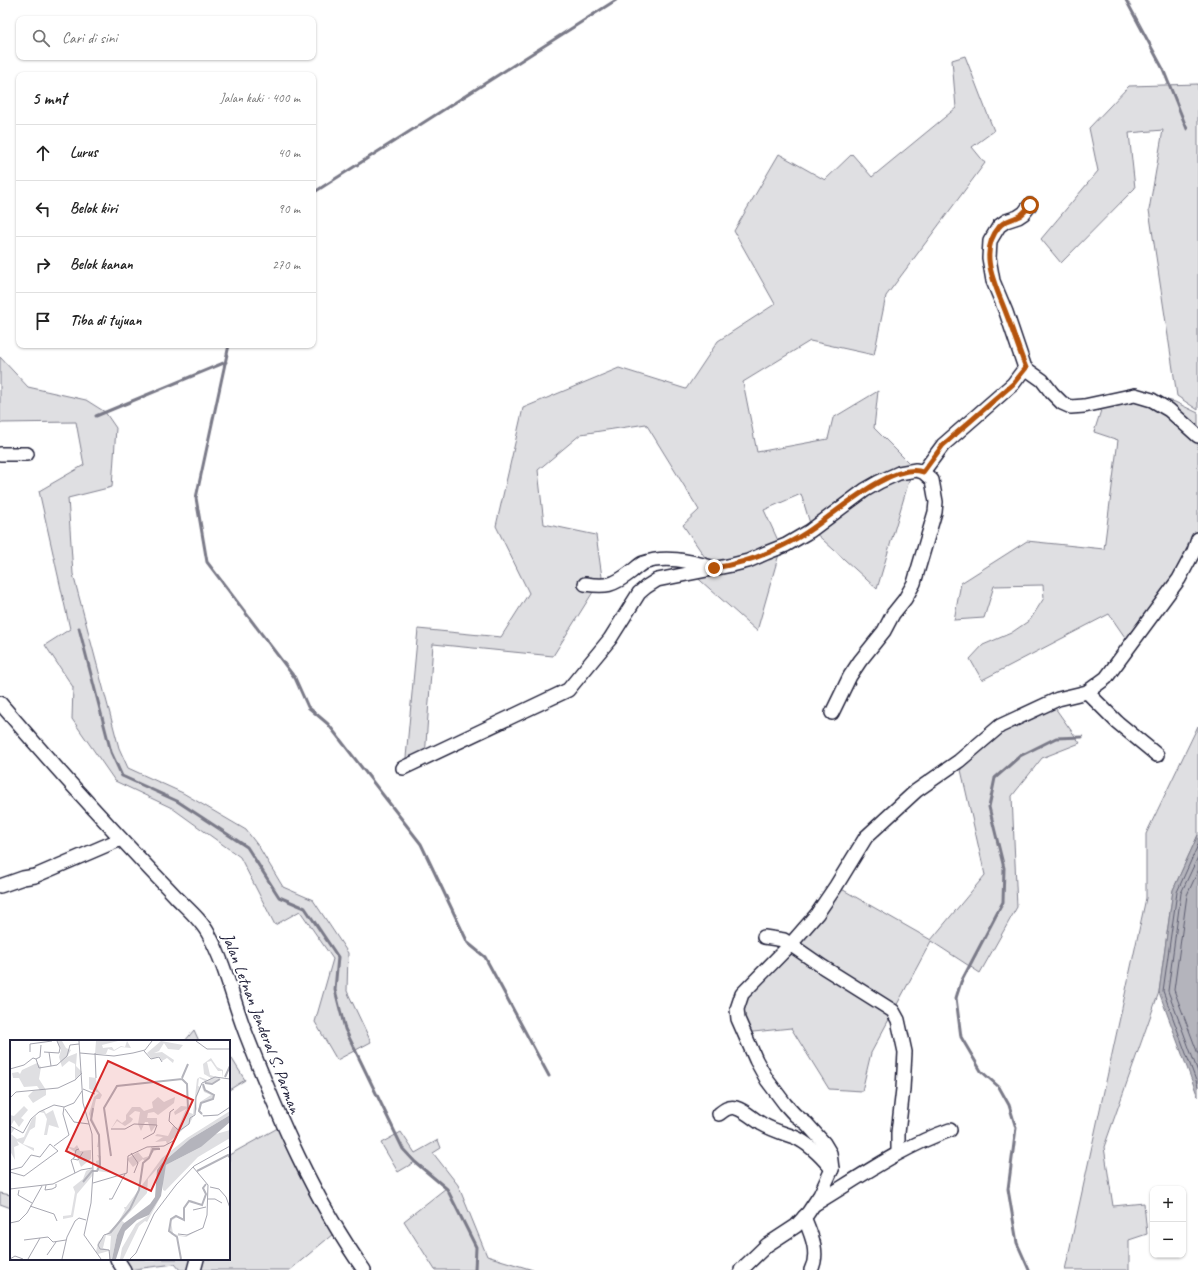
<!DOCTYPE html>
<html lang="id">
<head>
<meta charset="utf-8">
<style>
	:root { --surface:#fff; --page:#f2f2f2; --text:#222; --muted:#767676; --line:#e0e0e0 }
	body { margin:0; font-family:Caveat,sans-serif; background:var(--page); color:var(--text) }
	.controls { position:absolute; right:12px; bottom:12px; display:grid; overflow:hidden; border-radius:8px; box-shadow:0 1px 3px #0004 }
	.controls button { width:36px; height:36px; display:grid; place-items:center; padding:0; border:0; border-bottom:1px solid var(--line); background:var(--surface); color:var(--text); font:20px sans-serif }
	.stop { position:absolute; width:12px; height:12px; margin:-9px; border:3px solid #b45309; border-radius:50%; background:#fff }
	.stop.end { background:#b45309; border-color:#fff; box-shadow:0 1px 4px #0008 }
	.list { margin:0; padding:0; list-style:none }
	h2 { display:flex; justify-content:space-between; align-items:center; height:52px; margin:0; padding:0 16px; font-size:17px }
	h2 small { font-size:13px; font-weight:400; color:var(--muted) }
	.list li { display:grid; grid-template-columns:26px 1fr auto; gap:12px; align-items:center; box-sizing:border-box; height:56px; padding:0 16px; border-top:1px solid var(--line) }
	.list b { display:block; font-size:15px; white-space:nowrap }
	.list em { font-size:13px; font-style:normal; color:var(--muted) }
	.icon { flex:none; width:22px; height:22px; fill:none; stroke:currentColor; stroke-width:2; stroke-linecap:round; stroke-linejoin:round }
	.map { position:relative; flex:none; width:1198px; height:1270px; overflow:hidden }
	.search { position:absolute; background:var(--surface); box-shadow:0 1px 3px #0004; left:16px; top:16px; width:300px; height:44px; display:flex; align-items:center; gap:10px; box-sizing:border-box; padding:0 14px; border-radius:8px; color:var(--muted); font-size:15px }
	.panel { position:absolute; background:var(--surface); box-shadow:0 1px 3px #0004; left:16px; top:72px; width:300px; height:276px; border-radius:8px }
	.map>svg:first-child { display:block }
</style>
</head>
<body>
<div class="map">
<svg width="1198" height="1270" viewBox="0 0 1198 1270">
	<rect width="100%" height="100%" fill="#fff"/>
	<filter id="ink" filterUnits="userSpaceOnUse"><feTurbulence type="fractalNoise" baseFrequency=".025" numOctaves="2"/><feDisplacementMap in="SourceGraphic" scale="8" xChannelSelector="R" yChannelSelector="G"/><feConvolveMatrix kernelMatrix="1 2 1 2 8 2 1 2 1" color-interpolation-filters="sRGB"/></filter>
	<g filter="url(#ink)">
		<g fill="#dfdfe2" stroke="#80808e">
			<path d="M 965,56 L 994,131 L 972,147 L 985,163 L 886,296 L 874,355 L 810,341 L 743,382 L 757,452 L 828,439 L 833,418 L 878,391 L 874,428 L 913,467 L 877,589 L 812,530 L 801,494 L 764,510 L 781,547 L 757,631 L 692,573 L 713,569 L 683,525 L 699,510 L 646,424 L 581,434 L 538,470 L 544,524 L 596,535 L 602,577 L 598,584 L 553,656 L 433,644 L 425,758 L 405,768 L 418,629 L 501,637 L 529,593 L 496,526 L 523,408 L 619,368 L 686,389 L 718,341 L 775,304 L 734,231 L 779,154 L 825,180 L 852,154 L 872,177 L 956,108 L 952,60 Z"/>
			<path d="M 1198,84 L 1198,410 L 1177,396 L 1149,210 L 1163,130 L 1129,133 L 1135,188 L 1061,263 L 1041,239 L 1098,171 L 1089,128 L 1129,86 Z"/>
			<path d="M 0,357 L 28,387 L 86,400 L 105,412 L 116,428 L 112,487 L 68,498 L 73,574 L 119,748 L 128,768 L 183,793 L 246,830 L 259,847 L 283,887 L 313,900 L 348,953 L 347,991 L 371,1042 L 337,1060 L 315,1022 L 333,959 L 300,911 L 275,925 L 240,857 L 172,808 L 115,781 L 72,719 L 73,687 L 45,645 L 70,629 L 39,491 L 84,465 L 76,422 L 0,423 Z"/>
			<path d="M 1149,395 L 1175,402 L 1198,413 L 1198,546 L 1131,646 L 1109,614 L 982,680 L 970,659 L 983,645 L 1011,633 L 1030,620 L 1044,598 L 1043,585 L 994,586 L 984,618 L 954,620 L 961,583 L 1027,541 L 1104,549 L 1118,440 L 1094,432 L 1103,404 Z"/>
			<path d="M 1053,705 L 1080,743 L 1042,758 L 1012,796 L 1017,907 L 980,973 L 931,941 L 871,1053 L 862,1091 L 829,1089 L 791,1028 L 744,1033 L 740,1021 L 745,993 L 838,887 L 931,940 L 985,875 L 959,761 L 1002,728 Z"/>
			<path d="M 1198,726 L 1198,835 L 1173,890 L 1159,992 L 1104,1147 L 1113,1206 L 1144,1203 L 1147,1234 L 1129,1240 L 1129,1270 L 1065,1270 L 1146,898 L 1146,834 Z"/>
			<path d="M 194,1030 L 199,1041 L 185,1041 Z"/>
			<path d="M 229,1054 L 245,1080 L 229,1090 Z"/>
			<path d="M 285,1124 L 339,1229 L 290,1270 L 180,1270 L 175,1264 L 126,1270 L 120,1259 L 229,1259 L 229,1155 Z"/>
			<path d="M 401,1132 L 415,1153 L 438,1140 L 441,1148 L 433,1153 L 458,1185 L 487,1256 L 533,1270 L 435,1270 L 404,1221 L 446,1188 L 415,1162 L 398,1172 L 381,1143 Z"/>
			<path d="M 0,1193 L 11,1195 L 11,1208 L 0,1204 Z"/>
		</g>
		<path fill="#b4b4bc" stroke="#7a7a88" d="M 1198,835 L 1198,1097 L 1159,992 L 1173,890 Z"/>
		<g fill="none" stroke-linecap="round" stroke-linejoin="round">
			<g stroke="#5c5c6f" stroke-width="1">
				<path d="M 1198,845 L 1177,892 L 1163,991 L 1198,1086"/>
				<path d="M 1198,857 L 1181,893 L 1168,991 L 1198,1072"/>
				<path d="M 1198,871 L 1187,895 L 1174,990 L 1198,1054"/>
			</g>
			<g stroke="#7a7a88" stroke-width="3">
				<path d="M 1126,0 L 1163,69 L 1187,129"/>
				<path d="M 313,193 L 616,0"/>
				<path d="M 229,345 L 196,498 L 207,562 L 295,678 L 308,707 L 328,724 L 421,844 L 468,943 L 485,957 L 549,1076"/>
				<path d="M 96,416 L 226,362"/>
				<path d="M 79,628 L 111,752 L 122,776 L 177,801 L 247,847 L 279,897 L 305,908 L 338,957 L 335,990 L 345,1029 L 403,1149 L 415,1162 L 447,1189 L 476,1247 L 475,1270"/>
				<path d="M 1029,1270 L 1017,1243 L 1008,1189 L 1016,1128 L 1009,1105 L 999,1087 L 981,1071 L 961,1037 L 956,998 L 961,982 L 1003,902 L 1004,868 L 989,807 L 995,778 L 1020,756 L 1056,738 L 1082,737"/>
			</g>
			<g stroke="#22223b" stroke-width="16">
				<g id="minor">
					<path d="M 1030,205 L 1024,213 L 1018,217 L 1006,221 L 999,226 L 990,241 L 989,258 L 993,281 L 1006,312 L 1025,368 L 1042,380 L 1052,393 L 1062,403 L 1071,407 L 1084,406 L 1135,395 L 1152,400 L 1169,410 L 1198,436"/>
					<path d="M 0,454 L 27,454"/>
					<path d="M 923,472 L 943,445 L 1013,384 L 1025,368"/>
					<path d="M 585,584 C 606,587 613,586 631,572 C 635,569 639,565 643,563 C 665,555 689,561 711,567"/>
					<path d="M 1087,692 L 1117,722 L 1157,755"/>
					<path d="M 0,703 C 46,757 94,810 142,861 C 154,874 166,886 178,899 C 189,910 202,921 209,935 C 226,966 233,1001 246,1034 C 278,1116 313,1198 364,1270"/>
					<path d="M 403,768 L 568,690 L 610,639 L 639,593 L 646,587 L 657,580 L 732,565 L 748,561 L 766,553 L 786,545 L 810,531 L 865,490 L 879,482 L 899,473 L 916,470 L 923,472 L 932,480 L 936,502 L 935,512 L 914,583 L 905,599 L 893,614 L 884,631 L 860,661 L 850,676 L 832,713"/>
					<path d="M 0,886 L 23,878 L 35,876 L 121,839"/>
					<path d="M 764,937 L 784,940 L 823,967 L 882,1004 L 893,1011 L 898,1020 L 905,1052 L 903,1089 L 898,1133 L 898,1152"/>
					<path d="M 719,1114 C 724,1110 729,1106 736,1108 C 746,1111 753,1119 762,1124 C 772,1130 783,1133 794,1137 C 809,1143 822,1157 832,1169"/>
					<path d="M 815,1204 C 860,1177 901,1147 950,1130"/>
					<path d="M 804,1217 C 811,1234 820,1253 811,1270"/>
					<path d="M 117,1259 L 124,1270"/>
					<path d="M 194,1270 L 197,1259"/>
					<path d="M 741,1270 L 767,1245 L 796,1226 L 808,1213 L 820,1195 L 832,1169 L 830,1153 L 824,1143 L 807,1124 L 795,1115 L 785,1104 L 767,1080 L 756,1060 L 738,1019 L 737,1009 L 742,994 L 790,945 L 817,914 L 836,886 L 866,837 L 916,791 L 959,761 L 1000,726 L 1058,699 L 1087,692 L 1106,678 L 1179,579 L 1194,551 L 1198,539"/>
				</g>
			</g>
			<use href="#minor" stroke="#fff" stroke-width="13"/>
		</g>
	</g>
	<g fill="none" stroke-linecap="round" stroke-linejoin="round" filter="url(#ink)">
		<path stroke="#b45309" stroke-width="5" d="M 714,568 C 740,564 764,556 786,544 C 794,540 803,535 810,530 C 835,514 892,461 923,472 L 943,445 L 1013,384 L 1026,368 C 1019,350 1013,331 1006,313 C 996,286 977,253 999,227 C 1003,221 1011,220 1017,217 C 1023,215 1026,210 1030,205"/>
	</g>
	<g text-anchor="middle" stroke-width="4" stroke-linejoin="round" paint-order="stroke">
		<g font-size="17" fill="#22223b" stroke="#fff">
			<text transform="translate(262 1023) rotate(69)" y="6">Jalan Letnan Jenderal S. Parman</text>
		</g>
	</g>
	<g transform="translate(10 1040)">
		<rect width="220" height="220" fill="#fff"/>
		<path d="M 47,1 L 52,1 L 56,8 L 61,10 L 57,17 L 67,13 L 66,26 L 72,32 L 65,41 L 65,24 L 59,21 L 52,27 L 49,17 L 51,10 ZM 86,1 L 108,1 L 92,5 L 93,8 L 102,7 L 104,10 L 111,6 L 115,7 L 117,1 L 121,8 L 111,7 L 104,11 L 98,9 L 96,14 L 85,14 ZM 151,1 L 173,5 L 169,10 L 158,9 L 154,3 L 149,11 L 144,13 L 152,12 L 164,20 L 163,23 L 157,18 L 152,21 L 149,16 L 142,19 L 137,13 ZM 201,18 L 207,27 L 213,30 L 213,38 L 212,31 L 208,31 L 201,21 L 197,22 L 200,35 L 210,38 L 202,44 L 193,43 L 195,50 L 204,55 L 204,58 L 192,63 L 190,71 L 193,75 L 208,75 L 193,76 L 188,71 L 190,62 L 201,55 L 194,52 L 192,47 L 193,43 L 195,41 L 189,38 L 188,46 L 191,47 L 186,59 L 187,69 L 180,83 L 157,104 L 156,101 L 145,102 L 153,97 L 145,96 L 147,94 L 158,96 L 163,86 L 168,88 L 176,69 L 165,75 L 164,72 L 171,66 L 181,67 L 178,72 L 183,74 L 187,39 L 190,37 L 198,40 L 201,38 L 194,34 L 193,24 ZM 27,23 L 31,27 L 29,39 L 36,50 L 36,55 L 23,63 L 18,56 L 23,51 L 30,50 L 27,46 L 14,47 L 9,38 L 3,38 L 2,33 L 8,32 L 10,34 L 12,30 ZM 79,37 L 86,38 L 87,49 L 92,55 L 90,59 L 86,59 L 82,78 L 90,95 L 90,107 L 87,107 L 89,96 L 79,74 L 84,57 L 89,53 L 79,49 ZM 148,57 L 154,62 L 165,57 L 164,63 L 148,75 L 144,72 L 138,73 L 137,78 L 147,78 L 147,84 L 141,92 L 138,82 L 135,82 L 131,91 L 128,84 L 130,72 L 125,71 L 119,76 L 123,79 L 121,82 L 115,86 L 107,81 L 101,89 L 107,79 L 112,83 L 116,80 L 116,75 L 122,67 L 130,67 L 134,71 L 143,68 L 142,62 ZM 14,66 L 18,70 L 11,78 L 14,80 L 9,87 L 4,80 L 1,86 L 5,88 L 1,94 L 7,99 L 14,97 L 22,79 L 26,76 L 25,87 L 20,90 L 13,104 L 24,108 L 24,111 L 7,101 L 9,105 L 4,107 L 5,120 L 0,111 L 0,75 L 4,76 ZM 34,70 L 36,74 L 43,70 L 49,88 L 39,85 L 37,95 L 34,95 L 37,79 L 34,73 L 29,72 ZM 220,71 L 220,75 L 180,99 L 152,123 L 138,139 L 137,153 L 112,181 L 115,183 L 107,195 L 102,219 L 99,219 L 99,211 L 88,214 L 86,212 L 88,202 L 107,184 L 115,170 L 114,167 L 116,167 L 152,118 L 177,98 ZM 96,195 L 101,196 L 100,210 L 93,208 ZM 220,90 L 220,98 L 188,117 L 155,151 L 153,150 L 152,140 L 156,125 L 191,107 L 205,92 L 206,94 ZM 67,105 L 70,111 L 81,110 L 81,119 L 71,127 L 65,112 L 56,106 L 64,108 ZM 149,106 L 150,109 L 144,111 L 135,122 L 133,119 L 123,127 L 117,119 L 128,112 L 133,118 L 139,116 L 141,107 ZM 87,115 L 91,116 L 91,126 L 102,133 L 87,131 L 86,121 L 90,120 ZM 82,128 L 83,135 L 67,154 L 63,177 L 53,179 L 53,176 L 61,175 L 65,152 L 63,147 L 73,139 L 76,131 ZM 151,156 L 137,182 L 135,181 L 129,186 L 113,219 L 110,219 L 112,208 L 126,184 L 139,175 ZM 180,160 L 187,162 L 180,161 L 175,168 L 175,181 L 167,177 L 161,181 L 163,194 L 175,196 L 194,187 L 176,197 L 162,195 L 159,189 L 161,179 L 166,176 L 174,180 L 174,167 Z" fill="#dfdfe2" fill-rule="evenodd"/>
		<path d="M 220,75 L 220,82 L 191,107 L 156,125 L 151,156 L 139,175 L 127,180 L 115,191 L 106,219 L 102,219 L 107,195 L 113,184 L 140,164 L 145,157 L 147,130 L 152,123 L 180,99 Z" fill="#b4b4bc"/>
		<path fill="none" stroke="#b4b4bc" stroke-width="2" d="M 215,37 L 220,26M 172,38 L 178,24M 195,43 L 202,44 L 210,39M 192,74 L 189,71 L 191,63 L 203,59 L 204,55 L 195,50 L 193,44M 101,116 L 94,68 L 107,46 L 172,39 L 177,44 L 178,69M 187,131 L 218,115 L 220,118M 73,142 L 82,131 L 87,131 L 90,125 L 89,95 L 81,80 L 83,68M 100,193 L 120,169 L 129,150 L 133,123 L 139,118 L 143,109 L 150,109M 171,219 L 167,197 L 159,191 L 161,179 L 166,176 L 174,180 L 174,168 L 179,161 L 192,165 L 196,154 L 193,148 L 196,144"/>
		<path fill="none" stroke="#a7a7b1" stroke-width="1" d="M 69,1 L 73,63 L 82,94 L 83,133 L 81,163 L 74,195 L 91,219M 186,1 L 197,9 L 220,9M 134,11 L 141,19 L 149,17 L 152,22M 20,12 L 20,4 L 42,1M 34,12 L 49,13 L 50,8 L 47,1M 39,12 L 41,26M 70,13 L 104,16 L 123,13 L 135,10 L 142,1M 85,13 L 86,38M 26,19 L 30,17 L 31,5M 0,29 L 14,25 L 23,18 L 26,19 L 29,28 L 47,25 L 57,16 L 60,5 L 69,4M 73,49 L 85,54M 0,58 L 6,52 L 48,48 L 65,40 L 72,33M 55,69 L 64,82 L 79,84M 164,69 L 160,72 L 159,81 L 169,91M 193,76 L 208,75 L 220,67M 0,86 L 13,93 L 21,79 L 29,72 L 44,65 L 54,67M 101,89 L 115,89 L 124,84 L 147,85 L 144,93 L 133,99M 44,106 L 59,95 L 53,74 L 54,67 L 64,63 L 72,51M 121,113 L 128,123 L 124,133M 63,119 L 68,120 L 73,112M 0,130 L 12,127 L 21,115 L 30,117 L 40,104 L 48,111 L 14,136 L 0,132M 65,133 L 61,120 L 64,118 L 66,110 L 69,109M 83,143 L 117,133 L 118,116 L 137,107 L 154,106 L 165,100 L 169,91 L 179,84 L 180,78 L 185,75 L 186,57 L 192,43 L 205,37 L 220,39M 36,145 L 35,150 L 42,149 L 46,147 L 46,144M 200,147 L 209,149 L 216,157 L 220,168M 0,149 L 43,144 L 71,130 L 82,128M 9,150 L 8,155 L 22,163M 99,159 L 102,159 L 115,134M 198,159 L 205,159 L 212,163M 20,166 L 44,174 L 47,181M 183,170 L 196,167M 0,183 L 9,181 L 17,173 L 32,146M 100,193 L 94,195 L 88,205 L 90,209 L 99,210 L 100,219M 168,194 L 177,195 L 193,188 L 197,175 L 198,145 L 183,127M 14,200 L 38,197 L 43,202 L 56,200M 37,215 L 46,202M 0,219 L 5,216 L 13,219M 18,219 L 30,198M 52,219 L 57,197 L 65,181 L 69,178 L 76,180M 120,219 L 126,213 L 144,174 L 166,145 L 184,126 L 220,106"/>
		<path fill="#d62828" fill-opacity="0.15" stroke="#d62828" stroke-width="2" d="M 98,21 L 183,60 L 141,151 L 56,111 Z"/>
		<rect width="220" height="220" fill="none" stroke="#22223b" stroke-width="2"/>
	</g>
</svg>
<div class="controls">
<button>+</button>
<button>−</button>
</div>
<div class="stop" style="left:1030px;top:205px"></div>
<div class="stop end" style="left:714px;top:568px"></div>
<div class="search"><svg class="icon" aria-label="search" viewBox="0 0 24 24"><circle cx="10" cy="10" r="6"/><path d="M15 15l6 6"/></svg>Cari di sini</div>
<section class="panel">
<h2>5 mnt<small>Jalan kaki · 400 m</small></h2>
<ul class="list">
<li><svg class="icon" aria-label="ahead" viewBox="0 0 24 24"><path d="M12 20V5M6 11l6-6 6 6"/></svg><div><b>Lurus</b></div><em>40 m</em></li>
<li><svg class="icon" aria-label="left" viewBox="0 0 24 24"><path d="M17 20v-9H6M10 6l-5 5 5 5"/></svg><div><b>Belok kiri</b></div><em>90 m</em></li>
<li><svg class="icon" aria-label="right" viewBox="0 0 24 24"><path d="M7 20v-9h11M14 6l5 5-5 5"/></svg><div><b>Belok kanan</b></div><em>270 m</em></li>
<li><svg class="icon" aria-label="arrive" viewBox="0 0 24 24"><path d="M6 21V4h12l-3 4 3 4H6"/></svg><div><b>Tiba di tujuan</b></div></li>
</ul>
</section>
</div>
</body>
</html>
